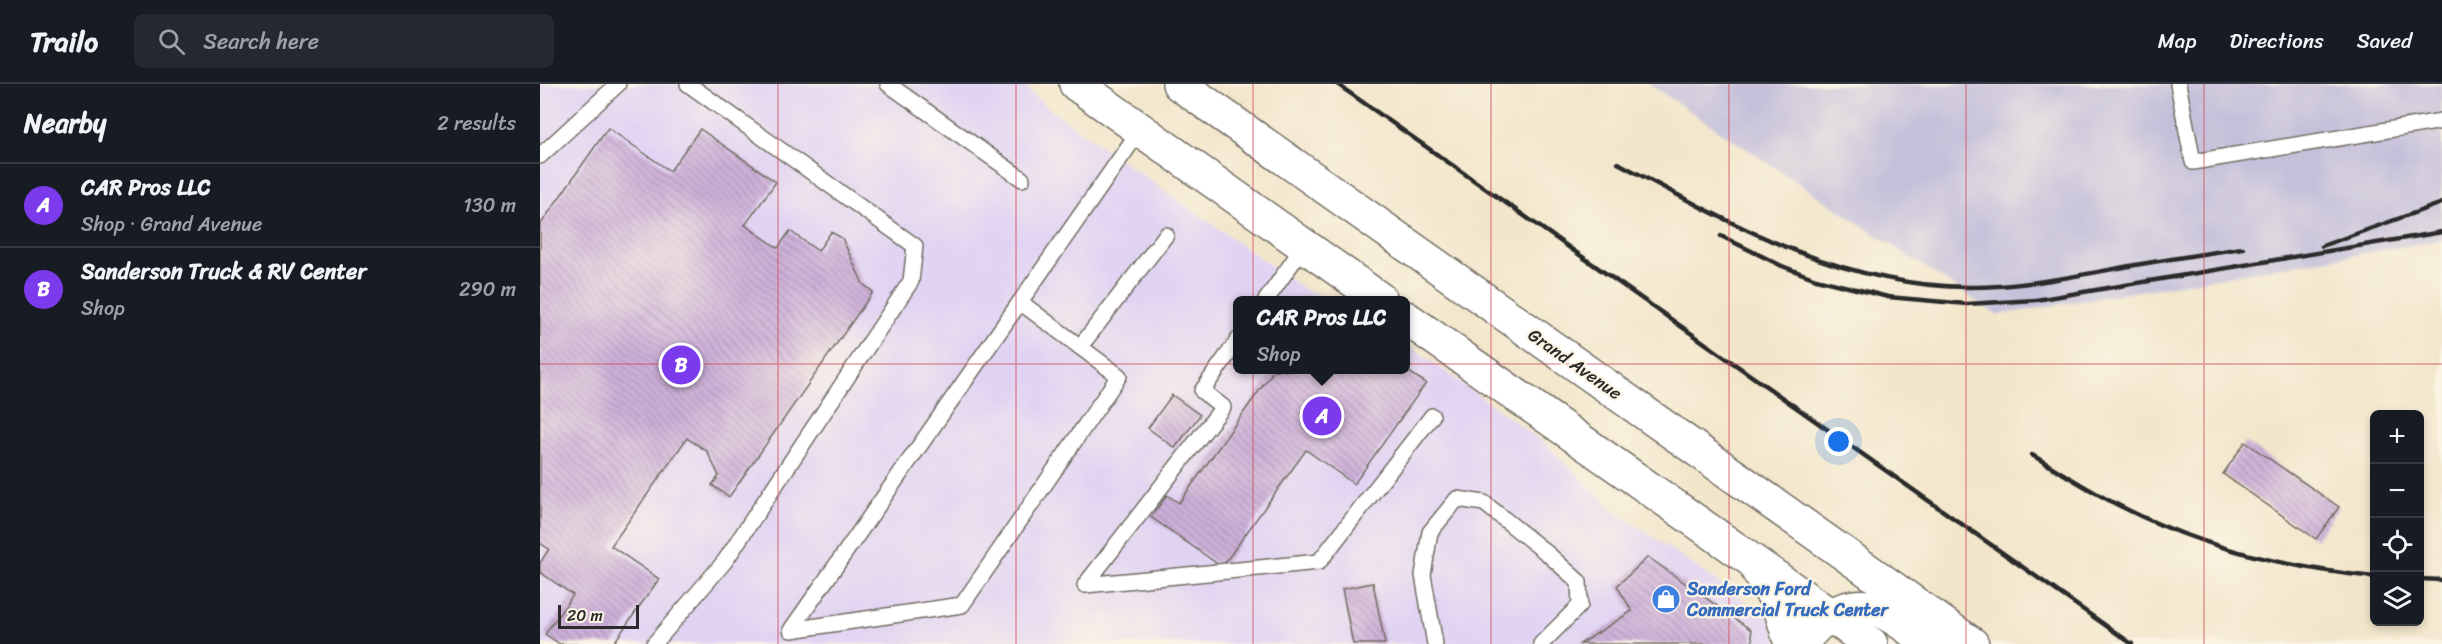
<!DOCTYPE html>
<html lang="en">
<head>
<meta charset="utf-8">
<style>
	:root { --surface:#171b24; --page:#242831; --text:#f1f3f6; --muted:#9ea1a6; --line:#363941; --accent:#7c3aed }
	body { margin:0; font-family:Sriracha,sans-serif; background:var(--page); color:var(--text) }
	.controls { position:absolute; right:18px; bottom:18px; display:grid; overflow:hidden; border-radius:9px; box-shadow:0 3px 9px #0003 }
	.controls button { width:54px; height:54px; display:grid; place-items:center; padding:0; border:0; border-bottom:2px solid var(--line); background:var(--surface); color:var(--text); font:30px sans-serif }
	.scale { position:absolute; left:18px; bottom:15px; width:81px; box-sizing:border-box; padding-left:6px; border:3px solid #2b2b2b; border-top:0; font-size:16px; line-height:21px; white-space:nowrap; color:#2b2b2b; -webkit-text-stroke:4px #fcf5e5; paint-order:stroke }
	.you { position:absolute; left:1299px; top:358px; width:21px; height:21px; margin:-15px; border:4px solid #fff; border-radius:50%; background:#1a73e8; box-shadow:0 0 0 9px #1a73e833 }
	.badge { display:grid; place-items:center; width:39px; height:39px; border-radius:50%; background:var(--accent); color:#fff; font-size:20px; font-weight:700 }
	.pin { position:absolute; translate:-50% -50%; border:3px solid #fff; box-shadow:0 2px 6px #0006 }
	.popup { position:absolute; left:693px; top:212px; width:177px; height:78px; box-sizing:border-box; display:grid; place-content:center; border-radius:9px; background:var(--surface); filter:drop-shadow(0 2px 4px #0005); font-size:20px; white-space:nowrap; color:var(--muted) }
	.popup b { font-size:22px; color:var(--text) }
	.popup::after { content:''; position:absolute; left:50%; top:100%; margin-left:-12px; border:12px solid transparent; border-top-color:var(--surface) }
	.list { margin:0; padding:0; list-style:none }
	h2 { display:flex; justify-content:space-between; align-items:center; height:78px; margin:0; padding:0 24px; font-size:26px }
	h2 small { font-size:20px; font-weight:400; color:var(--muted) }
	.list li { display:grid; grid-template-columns:39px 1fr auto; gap:18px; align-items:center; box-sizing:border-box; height:84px; padding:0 24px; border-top:2px solid var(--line) }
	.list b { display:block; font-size:22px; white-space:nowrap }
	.list p { margin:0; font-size:20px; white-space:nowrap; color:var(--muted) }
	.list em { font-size:20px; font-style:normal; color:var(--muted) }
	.icon { flex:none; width:33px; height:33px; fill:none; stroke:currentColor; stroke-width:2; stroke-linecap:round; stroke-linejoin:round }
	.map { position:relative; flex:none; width:1902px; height:560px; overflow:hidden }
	header { display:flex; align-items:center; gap:36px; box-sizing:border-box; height:84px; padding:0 30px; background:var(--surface); border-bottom:2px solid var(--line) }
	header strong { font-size:28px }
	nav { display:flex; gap:33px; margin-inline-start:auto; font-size:21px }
	.search { width:420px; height:54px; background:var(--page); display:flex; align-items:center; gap:15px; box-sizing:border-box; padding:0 21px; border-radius:9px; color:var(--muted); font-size:22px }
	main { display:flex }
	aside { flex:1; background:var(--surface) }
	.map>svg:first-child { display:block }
</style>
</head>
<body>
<header>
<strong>Trailo</strong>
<div class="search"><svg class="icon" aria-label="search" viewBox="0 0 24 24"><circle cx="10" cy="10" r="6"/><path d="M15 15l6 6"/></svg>Search here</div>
<nav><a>Map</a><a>Directions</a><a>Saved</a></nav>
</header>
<main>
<aside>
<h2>Nearby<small>2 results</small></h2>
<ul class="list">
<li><span class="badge">A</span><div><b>CAR Pros LLC</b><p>Shop · Grand Avenue</p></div><em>130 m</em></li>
<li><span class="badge">B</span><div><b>Sanderson Truck &amp; RV Center</b><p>Shop</p></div><em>290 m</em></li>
</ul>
</aside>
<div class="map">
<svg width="1902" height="560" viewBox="0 0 1902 560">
	<defs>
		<pattern id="building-back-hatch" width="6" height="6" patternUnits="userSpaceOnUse" patternTransform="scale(1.5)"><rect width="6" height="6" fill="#cdb0d9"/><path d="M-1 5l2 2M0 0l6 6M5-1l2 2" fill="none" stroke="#a78fb0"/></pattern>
	</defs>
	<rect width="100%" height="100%" fill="#fcf5e5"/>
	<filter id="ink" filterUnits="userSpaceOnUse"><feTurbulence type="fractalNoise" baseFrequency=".0167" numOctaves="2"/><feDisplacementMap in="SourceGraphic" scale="12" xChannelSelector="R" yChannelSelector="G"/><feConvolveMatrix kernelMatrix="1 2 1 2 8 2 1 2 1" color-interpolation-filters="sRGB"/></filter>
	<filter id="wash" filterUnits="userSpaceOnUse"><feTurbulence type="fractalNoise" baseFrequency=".008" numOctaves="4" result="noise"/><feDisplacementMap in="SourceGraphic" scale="24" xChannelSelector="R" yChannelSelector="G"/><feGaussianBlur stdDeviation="1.35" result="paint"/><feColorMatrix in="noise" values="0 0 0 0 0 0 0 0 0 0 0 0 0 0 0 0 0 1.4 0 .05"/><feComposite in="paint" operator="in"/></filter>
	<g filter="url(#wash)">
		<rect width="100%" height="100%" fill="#f2e6ca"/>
		<path fill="#e1d4f3" d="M 0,0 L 482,0 L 509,25 L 764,205 L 795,216 L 698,216 L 698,286 L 866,286 L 866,259 L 1004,359 L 1078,429 L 1229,534 L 1239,560 L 0,560 Z"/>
		<path fill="#c5c0da" d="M 1109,0 L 1902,0 L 1902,156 L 1457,231 Z"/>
		<g id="blocks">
			<g fill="url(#building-back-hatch)">
				<path d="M 68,44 L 130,87 L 160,45 L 236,98 L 205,141 L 238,164 L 250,147 L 278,167 L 291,148 L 302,154 L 323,200 L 333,208 L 189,413 L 172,401 L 179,392 L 167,367 L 147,354 L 71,462 L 119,495 L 73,560 L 20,560 L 5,550 L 33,511 L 0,488 L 0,479 L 9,465 L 0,459 L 0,141 Z"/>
				<path d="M 734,286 L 866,286 L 886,299 L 814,400 L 766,366 L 682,483 L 611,433 L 627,411 L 639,419 Z"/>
				<path d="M 632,311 L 660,331 L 635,364 L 608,344 Z"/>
				<path d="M 1705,358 L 1799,423 L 1776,455 L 1683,390 Z"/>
				<path d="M 1108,473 L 1211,546 L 1213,560 L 1040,560 L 1092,527 L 1077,502 Z"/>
				<path d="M 833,499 L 845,560 L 813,560 L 802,505 Z"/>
			</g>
		</g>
	</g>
	<g filter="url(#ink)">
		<use href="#blocks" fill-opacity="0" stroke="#716c63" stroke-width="1.5"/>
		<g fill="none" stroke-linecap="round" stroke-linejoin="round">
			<g stroke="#716c63" stroke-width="18">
				<g id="service">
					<path d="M 348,0 L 482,95"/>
					<path d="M 1638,0 L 1653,78 L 1902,37"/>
					<path d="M 0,72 L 78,0"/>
					<path d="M 726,216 L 764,162"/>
					<path d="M 480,218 L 579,292 L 422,521 L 251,546 C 367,379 483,212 600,46"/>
					<path d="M 698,256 L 662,307 L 683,323 L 545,501 L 779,478 L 892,332"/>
					<path d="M 540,263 L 626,151"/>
					<path d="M 114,560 L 185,477 L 371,197 L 375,162 L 148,0"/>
					<path d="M 895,560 L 883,491 L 890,448 L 917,415 L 944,419 L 1008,470 L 1039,498 L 1040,521 L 1001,560"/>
				</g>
			</g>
			<g stroke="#716c63" stroke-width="36">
				<g id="trunk">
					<path d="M 536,0 L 841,216"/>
					<path d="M 639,0 L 1432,560"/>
					<path d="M 866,234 L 1331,560"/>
					<path d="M 1218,487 L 1239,520 L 1251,560"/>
					<path d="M 1262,560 C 1276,536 1309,514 1338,526 C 1357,533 1374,549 1390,560"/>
				</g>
			</g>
			<use href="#service" stroke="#fff" stroke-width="15"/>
			<use href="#trunk" stroke="#fff" stroke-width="33"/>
			<g stroke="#2b2b2b" stroke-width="4.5">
				<path d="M 797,0 L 1592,560"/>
				<path d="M 1078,79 C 1188,138 1300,203 1429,203 C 1485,203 1541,191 1595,181 C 1631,175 1667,169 1703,164"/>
				<path d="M 1181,152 L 1242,182 L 1276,195 L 1348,213 L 1427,220 L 1496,216 L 1902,148"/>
				<path d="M 1782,162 L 1902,119"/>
				<path d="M 1492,371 C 1521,388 1550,407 1580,422 C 1658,462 1747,484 1834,493"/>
				<path d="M 1880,495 L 1902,496"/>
			</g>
		</g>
	</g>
	<path fill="none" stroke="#d1495b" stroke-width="1.5" stroke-opacity="0.55" d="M 238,0 L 238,560M 476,0 L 476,560M 713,0 L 713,560M 951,0 L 951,560M 1189,0 L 1189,560M 1426,0 L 1426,560M 1664,0 L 1664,560M 0,280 L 1902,280"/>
	<defs>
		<g id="shop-disc" transform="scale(1.5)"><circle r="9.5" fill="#3f7fe0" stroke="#fcf5e5"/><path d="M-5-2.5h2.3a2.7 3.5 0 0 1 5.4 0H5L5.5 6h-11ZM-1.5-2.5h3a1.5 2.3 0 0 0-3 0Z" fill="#fff"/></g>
	</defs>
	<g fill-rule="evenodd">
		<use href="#shop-disc" x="1126" y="515"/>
	</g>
	<g text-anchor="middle" stroke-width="4.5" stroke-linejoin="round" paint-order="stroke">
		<g font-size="18" fill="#2b2b2b" stroke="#fcf5e5">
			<text transform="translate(1035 280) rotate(35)" y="6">Grand Avenue</text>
		</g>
		<g font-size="18" font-weight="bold" fill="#366cbe" stroke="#fcf5e5" text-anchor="start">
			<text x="1147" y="511">Sanderson Ford<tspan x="1147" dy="21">Commercial Truck Center</tspan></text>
		</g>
	</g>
</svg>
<div class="controls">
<button>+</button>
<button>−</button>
<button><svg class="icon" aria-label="locate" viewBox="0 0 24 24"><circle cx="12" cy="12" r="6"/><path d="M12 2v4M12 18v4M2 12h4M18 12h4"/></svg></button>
<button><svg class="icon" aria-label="layers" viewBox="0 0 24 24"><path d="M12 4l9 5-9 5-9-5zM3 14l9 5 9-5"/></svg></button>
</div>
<div class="scale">20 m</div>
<div class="you"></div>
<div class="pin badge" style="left:782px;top:332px">A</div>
<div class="popup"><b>CAR Pros LLC</b>Shop</div>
<div class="pin badge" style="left:141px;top:281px">B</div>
</div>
</main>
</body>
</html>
